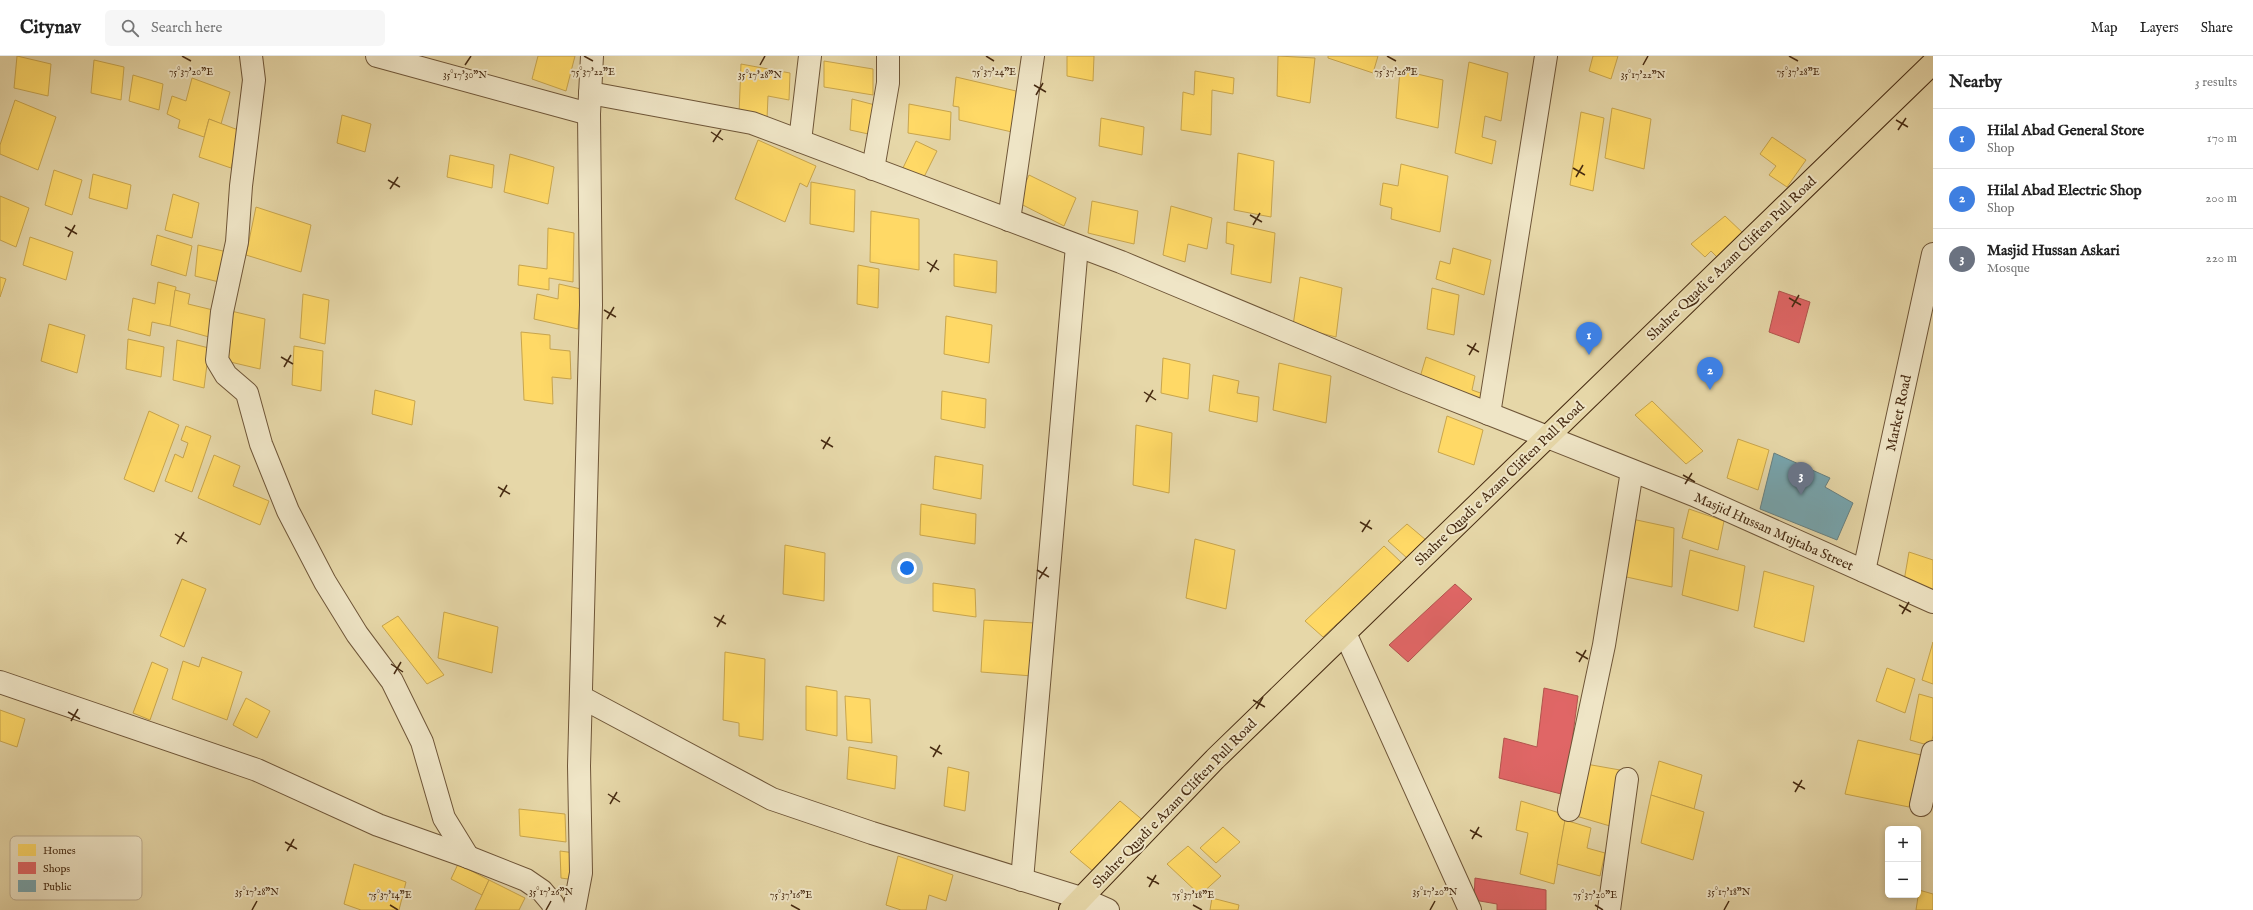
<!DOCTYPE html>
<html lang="en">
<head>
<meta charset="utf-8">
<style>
	:root { --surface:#fff; --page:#f6f6f6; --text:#222; --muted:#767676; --line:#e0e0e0; --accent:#d93025 }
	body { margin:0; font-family:"IM FELL English",serif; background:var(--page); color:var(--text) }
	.controls { position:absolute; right:12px; bottom:12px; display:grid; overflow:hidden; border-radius:6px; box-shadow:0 2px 6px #0003 }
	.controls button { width:36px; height:36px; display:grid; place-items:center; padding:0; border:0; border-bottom:1px solid var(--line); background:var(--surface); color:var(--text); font:20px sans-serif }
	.you { position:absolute; left:907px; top:512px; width:14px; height:14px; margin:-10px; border:3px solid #fff; border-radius:50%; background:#1a73e8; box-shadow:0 0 0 6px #1a73e833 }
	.badge { display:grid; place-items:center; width:26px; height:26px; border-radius:50%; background:var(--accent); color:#fff; font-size:13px; font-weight:700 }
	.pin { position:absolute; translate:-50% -33px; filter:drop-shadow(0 1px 2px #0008) }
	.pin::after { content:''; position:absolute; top:21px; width:14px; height:12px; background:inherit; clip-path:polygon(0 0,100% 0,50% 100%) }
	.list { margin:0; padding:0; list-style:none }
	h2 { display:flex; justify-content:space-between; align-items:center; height:52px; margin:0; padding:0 16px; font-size:17px }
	h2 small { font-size:13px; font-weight:400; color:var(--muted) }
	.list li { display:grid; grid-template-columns:26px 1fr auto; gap:12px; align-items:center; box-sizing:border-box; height:60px; padding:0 16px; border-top:1px solid var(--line) }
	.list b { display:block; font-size:15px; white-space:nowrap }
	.list p { margin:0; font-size:13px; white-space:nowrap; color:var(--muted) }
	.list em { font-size:13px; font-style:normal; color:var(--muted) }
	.icon { flex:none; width:22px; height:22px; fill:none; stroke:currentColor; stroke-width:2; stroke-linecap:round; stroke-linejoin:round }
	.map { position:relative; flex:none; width:1933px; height:854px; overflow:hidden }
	header { display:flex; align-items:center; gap:24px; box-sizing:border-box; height:56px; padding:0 20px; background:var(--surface); border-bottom:1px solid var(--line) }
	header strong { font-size:19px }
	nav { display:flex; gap:22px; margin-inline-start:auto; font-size:14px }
	.search { width:280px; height:36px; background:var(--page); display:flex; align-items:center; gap:10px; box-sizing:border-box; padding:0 14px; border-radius:6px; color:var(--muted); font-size:15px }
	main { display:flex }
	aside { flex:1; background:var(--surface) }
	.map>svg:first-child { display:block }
</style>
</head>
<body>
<header>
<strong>Citynav</strong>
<div class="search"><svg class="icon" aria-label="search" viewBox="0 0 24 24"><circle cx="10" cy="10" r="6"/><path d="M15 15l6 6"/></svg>Search here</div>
<nav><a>Map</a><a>Layers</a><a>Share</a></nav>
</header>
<main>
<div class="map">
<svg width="1933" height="854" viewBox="0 0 1933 854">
	<rect width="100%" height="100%" fill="#e6d7a8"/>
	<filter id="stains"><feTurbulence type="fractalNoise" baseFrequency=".005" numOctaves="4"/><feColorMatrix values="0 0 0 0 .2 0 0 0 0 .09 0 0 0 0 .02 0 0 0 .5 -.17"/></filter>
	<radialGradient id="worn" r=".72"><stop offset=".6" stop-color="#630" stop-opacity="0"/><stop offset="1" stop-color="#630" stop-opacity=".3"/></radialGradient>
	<g fill="#ffd966" stroke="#c8a54d">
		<path d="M 17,0 L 51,8 L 48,40 L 14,32 Z"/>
		<path d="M 538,0 L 575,0 L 566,35 L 532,23 Z"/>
		<path d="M 1067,0 L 1094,0 L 1093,25 L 1067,20 Z"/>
		<path d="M 1278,0 L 1315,2 L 1310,47 L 1277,40 Z"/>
		<path d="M 1328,0 L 1378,0 L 1373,17 L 1328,2 Z"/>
		<path d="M 1593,0 L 1618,0 L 1611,23 L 1589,15 Z"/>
		<path d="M 94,4 L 124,11 L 121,44 L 91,37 Z"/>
		<path d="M 824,5 L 873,13 L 873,39 L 824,31 Z"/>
		<path d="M 1469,6 L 1508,17 L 1501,65 L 1485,60 L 1482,81 L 1496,85 L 1492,108 L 1455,97 Z"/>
		<path d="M 741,8 L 790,17 L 789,44 L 768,40 L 767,63 L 739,58 Z"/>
		<path d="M 1400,14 L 1443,24 L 1438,72 L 1396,62 Z"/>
		<path d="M 1195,15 L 1234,22 L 1233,38 L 1212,34 L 1211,79 L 1181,74 L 1183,36 L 1194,39 Z"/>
		<path d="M 133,19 L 163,28 L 159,54 L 129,45 Z"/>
		<path d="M 956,21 L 1016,35 L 1012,76 L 959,64 L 959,51 L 953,50 Z"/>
		<path d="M 192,22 L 230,36 L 221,68 L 209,63 L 204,81 L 178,72 L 180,64 L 167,58 L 172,40 L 186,45 Z"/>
		<path d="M 852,43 L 875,49 L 873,79 L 850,74 Z"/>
		<path d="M 15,44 L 56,61 L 38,114 L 0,98 L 0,89 Z"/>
		<path d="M 909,48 L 951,56 L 950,84 L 908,77 Z"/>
		<path d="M 1612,52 L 1651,63 L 1644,113 L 1605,102 Z"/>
		<path d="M 1581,56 L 1604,62 L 1593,135 L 1570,129 Z"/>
		<path d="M 342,59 L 371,68 L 365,96 L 337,87 Z"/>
		<path d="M 1101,62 L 1144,71 L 1142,99 L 1099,90 Z"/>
		<path d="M 209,63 L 241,75 L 231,112 L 199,101 Z"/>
		<path d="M 1772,81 L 1806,104 L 1787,131 L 1769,119 L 1776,110 L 1760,98 Z"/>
		<path d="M 758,84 L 816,110 L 807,131 L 800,127 L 785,166 L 735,143 Z"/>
		<path d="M 916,85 L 937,95 L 921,127 L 901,116 Z"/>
		<path d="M 1238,97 L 1274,105 L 1271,161 L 1234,154 Z"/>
		<path d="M 510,98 L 554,111 L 548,148 L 504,136 Z"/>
		<path d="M 450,99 L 494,109 L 492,132 L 447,121 Z"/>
		<path d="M 1401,108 L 1448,120 L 1440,176 L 1391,163 L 1392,152 L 1380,149 L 1383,127 L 1398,130 Z"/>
		<path d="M 54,114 L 82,124 L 72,159 L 45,149 Z"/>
		<path d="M 93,118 L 131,129 L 127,153 L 89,142 Z"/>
		<path d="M 1029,119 L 1076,142 L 1064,170 L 1017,146 Z"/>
		<path d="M 811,126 L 855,134 L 854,176 L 810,168 Z"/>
		<path d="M 173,138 L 199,147 L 192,182 L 165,174 Z"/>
		<path d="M 0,140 L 29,152 L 16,191 L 0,184 Z"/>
		<path d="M 1092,145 L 1138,155 L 1134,188 L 1088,177 Z"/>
		<path d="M 1171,150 L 1212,162 L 1207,193 L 1188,188 L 1185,206 L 1163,199 Z"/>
		<path d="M 256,151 L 311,169 L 301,216 L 246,199 Z"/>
		<path d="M 871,155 L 919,163 L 919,214 L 870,206 Z"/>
		<path d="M 1725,160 L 1744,178 L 1717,201 L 1711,195 L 1705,201 L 1691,188 Z"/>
		<path d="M 1227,166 L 1275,177 L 1271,227 L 1231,218 L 1234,189 L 1226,187 Z"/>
		<path d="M 548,172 L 574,177 L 573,226 L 549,222 L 549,234 L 518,229 L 519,209 L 547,213 Z"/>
		<path d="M 157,179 L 192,190 L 186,220 L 151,209 Z"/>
		<path d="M 30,181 L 73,196 L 66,224 L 23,209 Z"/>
		<path d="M 198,189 L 227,196 L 223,227 L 195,220 Z"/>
		<path d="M 1453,192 L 1491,204 L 1484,239 L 1436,223 L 1440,205 L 1450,208 Z"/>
		<path d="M 954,198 L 997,205 L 996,237 L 954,230 Z"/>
		<path d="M 858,209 L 879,213 L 878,252 L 857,248 Z"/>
		<path d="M 0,221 L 6,223 L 0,241 Z"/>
		<path d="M 1300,221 L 1342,232 L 1336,281 L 1293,270 Z"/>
		<path d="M 158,226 L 176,231 L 170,270 L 152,266 L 150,280 L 128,274 L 133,242 L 155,248 Z"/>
		<path d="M 559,228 L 581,233 L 578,273 L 534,263 L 537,238 L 558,243 Z"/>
		<path d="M 1432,232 L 1459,239 L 1454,279 L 1427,273 Z"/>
		<path d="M 175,234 L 190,238 L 188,248 L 213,254 L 209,281 L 170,270 Z"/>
		<path d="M 303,238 L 329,244 L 325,288 L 300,282 Z"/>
		<path d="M 231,255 L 265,263 L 260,313 L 226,305 Z"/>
		<path d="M 946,260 L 992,269 L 989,307 L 944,298 Z"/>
		<path d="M 49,268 L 85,279 L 77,317 L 41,305 Z"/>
		<path d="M 521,276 L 550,279 L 550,293 L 570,295 L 571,323 L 552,321 L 553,348 L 524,344 Z"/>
		<path d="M 128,283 L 164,291 L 161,321 L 126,313 Z"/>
		<path d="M 177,284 L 209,292 L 204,332 L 173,324 Z"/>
		<path d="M 294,290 L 323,295 L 321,335 L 292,329 Z"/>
		<path d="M 1426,301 L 1475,320 L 1472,334 L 1486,339 L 1482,352 L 1418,328 Z"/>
		<path d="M 1163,302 L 1190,308 L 1188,343 L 1161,337 Z"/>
		<path d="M 1279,307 L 1331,320 L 1326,367 L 1273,354 Z"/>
		<path d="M 1213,319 L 1239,325 L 1237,337 L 1259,341 L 1257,366 L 1209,355 Z"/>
		<path d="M 375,334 L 415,345 L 412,369 L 372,358 Z"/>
		<path d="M 942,335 L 986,343 L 985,372 L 941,363 Z"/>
		<path d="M 1652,345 L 1703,395 L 1686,408 L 1635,359 Z"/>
		<path d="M 149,355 L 179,369 L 154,436 L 124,423 Z"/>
		<path d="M 1447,360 L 1483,374 L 1474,409 L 1438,396 Z"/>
		<path d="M 1136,369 L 1172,377 L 1169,437 L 1133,429 Z"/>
		<path d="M 186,370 L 211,380 L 192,436 L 165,425 L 175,398 L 183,402 L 188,387 L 181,384 Z"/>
		<path d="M 1738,383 L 1769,394 L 1758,434 L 1727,422 Z"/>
		<path d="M 214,399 L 240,410 L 233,430 L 269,445 L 260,469 L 198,442 Z"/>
		<path d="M 935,400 L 983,409 L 981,443 L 933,433 Z"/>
		<path d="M 921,448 L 976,458 L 975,488 L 920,479 Z"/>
		<path d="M 1689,453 L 1724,465 L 1718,494 L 1682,482 Z"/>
		<path d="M 1632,463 L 1674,472 L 1672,531 L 1622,520 Z"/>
		<path d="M 1407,468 L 1426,484 L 1407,502 L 1388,485 Z"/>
		<path d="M 1195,483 L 1235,494 L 1226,553 L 1186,542 Z"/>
		<path d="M 785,489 L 825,497 L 824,545 L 783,538 Z"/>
		<path d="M 1384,490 L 1402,507 L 1323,581 L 1305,565 Z"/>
		<path d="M 1690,494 L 1745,510 L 1738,555 L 1682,539 Z"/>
		<path d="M 1909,496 L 1933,504 L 1933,534 L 1904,525 Z"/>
		<path d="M 1764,515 L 1814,530 L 1804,586 L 1754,571 Z"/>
		<path d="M 182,523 L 206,533 L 184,591 L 160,580 Z"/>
		<path d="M 933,527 L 975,533 L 976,561 L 933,555 Z"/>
		<path d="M 444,556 L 498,571 L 492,617 L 438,602 Z"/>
		<path d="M 398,560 L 444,619 L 427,628 L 382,570 Z"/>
		<path d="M 984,564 L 1035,567 L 1032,620 L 981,616 Z"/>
		<path d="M 1933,586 L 1933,628 L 1922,624 Z"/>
		<path d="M 725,596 L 765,603 L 763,684 L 739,680 L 739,667 L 723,664 Z"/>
		<path d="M 202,601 L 242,616 L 227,664 L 172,643 L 183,605 L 199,611 Z"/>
		<path d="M 152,606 L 168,613 L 150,664 L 133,657 Z"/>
		<path d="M 1887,612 L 1915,623 L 1905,657 L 1876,645 Z"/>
		<path d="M 806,630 L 837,635 L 837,680 L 806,674 Z"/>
		<path d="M 1919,638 L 1933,642 L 1933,679 L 1931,690 L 1910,684 Z"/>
		<path d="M 845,640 L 870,643 L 872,687 L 847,684 Z"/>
		<path d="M 246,642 L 270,655 L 257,682 L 233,669 Z"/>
		<path d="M 0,654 L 25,663 L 17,691 L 0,685 Z"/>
		<path d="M 1858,684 L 1921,699 L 1909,751 L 1845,738 Z"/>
		<path d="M 849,691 L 897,700 L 895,733 L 847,723 Z"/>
		<path d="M 1659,705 L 1702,719 L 1694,753 L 1651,739 Z"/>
		<path d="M 1586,708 L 1620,714 L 1610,770 L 1576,760 Z"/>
		<path d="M 948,711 L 969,716 L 965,755 L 944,750 Z"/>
		<path d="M 1651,739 L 1704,756 L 1693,804 L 1641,787 Z"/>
		<path d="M 1120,745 L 1145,766 L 1094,816 L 1070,796 Z"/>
		<path d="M 1521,745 L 1566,759 L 1554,828 L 1520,818 L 1528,777 L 1516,774 Z"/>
		<path d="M 519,753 L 565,758 L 566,786 L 520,780 Z"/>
		<path d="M 1565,764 L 1591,772 L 1587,792 L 1605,797 L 1600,820 L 1557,808 Z"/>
		<path d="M 1223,771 L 1240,786 L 1216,807 L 1200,792 Z"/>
		<path d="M 1188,790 L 1221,820 L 1200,839 L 1167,808 Z"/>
		<path d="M 560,795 L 575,797 L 575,824 L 561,822 Z"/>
		<path d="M 898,800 L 953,819 L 946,845 L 929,839 L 926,854 L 901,854 L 886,849 Z"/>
		<path d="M 354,808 L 406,826 L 399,854 L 361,854 L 344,848 Z"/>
		<path d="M 458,808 L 489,824 L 482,839 L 451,823 Z"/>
		<path d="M 489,824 L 525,842 L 519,854 L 475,854 Z"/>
		<path d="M 1919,834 L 1933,838 L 1933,854 L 1916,854 Z"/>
		<path d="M 1212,842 L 1239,849 L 1238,854 L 1210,854 Z"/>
	</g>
	<g fill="#e06666" stroke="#b2544d">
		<path d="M 1779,235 L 1810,246 L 1799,287 L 1769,276 Z"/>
		<path d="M 1455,528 L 1472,543 L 1408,606 L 1389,589 Z"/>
		<path d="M 1544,632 L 1578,640 L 1565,739 L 1499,722 L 1504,682 L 1537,691 Z"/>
		<path d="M 1475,822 L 1546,834 L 1546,854 L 1497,854 L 1497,848 L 1474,844 Z"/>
	</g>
	<path fill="#76a5af" stroke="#688080" d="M 1774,397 L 1830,422 L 1825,431 L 1853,447 L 1837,484 L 1760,453 Z"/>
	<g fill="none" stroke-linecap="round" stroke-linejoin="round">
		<g stroke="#6f5638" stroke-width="24">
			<g id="minor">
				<path d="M 251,0 L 254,24 L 241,130 L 237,186 L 222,256 L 217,304 L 226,319 L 247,337 L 261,388 L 288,455 L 325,526 L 357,578 L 392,625 L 422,686 L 444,762 L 468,801"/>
				<path d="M 377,0 L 589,58"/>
				<path d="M 590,37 L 752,67 L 1121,206 L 1406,325 L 1694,439 L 1933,546"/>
				<path d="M 800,85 L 810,0"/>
				<path d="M 873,113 L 888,27 L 888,0"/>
				<path d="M 1009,164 L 1033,0"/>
				<path d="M 1489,358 L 1546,0"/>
				<path d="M 1864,515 L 1933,198"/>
				<path d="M 1345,577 L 1470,854"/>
				<path d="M 0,626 L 257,714 L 378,769 L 468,801 L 526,824 L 542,835 L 553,848 L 554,854"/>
				<path d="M 581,641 L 772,743 L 872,777 L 1081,842 L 1108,854"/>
				<path d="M 1921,749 L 1933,696"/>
				<path d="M 1569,754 L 1604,589 L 1632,415"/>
				<path d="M 1022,824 L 1077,190"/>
				<path d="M 574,854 L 581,817 L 579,710 L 591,249 L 589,58 L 592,0"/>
				<path d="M 1609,854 L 1627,723"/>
			</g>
		</g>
		<g stroke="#472b12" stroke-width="24">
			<path id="highway" d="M 1070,854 L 1215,703 L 1933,7"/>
		</g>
		<use href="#minor" stroke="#efe5c6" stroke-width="22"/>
		<use href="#highway" stroke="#e6d7a8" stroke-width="22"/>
	</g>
	<path fill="none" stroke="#472b12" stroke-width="1.5" d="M 182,0 L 191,5M 584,0 L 593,5M 986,0 L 994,5M 1387,0 L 1396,5M 1789,0 L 1798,5M 465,9 L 471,0M 760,9 L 765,0M 1643,9 L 1648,0M 1034,29 L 1046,36M 1036,39 L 1043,27M 1896,64 L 1908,71M 1898,74 L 1906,62M 711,76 L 723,84M 713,86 L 721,74M 1573,112 L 1585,119M 1576,121 L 1583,109M 388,124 L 400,131M 390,133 L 398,121M 1250,159 L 1262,166M 1253,169 L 1260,157M 65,171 L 77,178M 68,181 L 75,169M 927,206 L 939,214M 930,216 L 937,204M 1789,242 L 1801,249M 1792,251 L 1799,239M 604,254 L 616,261M 607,263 L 614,251M 1467,289 L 1479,296M 1469,299 L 1476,287M 281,301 L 293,308M 284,311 L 291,299M 1144,336 L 1156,344M 1146,346 L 1153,334M 821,384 L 833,391M 823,393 L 830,381M 1683,419 L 1695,426M 1685,428 L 1692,417M 498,431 L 510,438M 500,441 L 507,429M 1360,466 L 1372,473M 1362,476 L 1370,464M 175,478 L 187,486M 177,488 L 184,476M 1037,514 L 1049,521M 1039,523 L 1047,511M 1899,549 L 1911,556M 1902,558 L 1909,546M 714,561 L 726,568M 717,571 L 724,559M 1576,596 L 1588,603M 1579,606 L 1586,594M 391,608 L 403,616M 394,618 L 401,606M 1253,644 L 1265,651M 1256,653 L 1263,641M 68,656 L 80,663M 71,665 L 78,653M 930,691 L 942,698M 933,701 L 940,689M 1793,726 L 1805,733M 1795,736 L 1802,724M 608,738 L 620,746M 610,748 L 617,736M 1470,774 L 1482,781M 1472,783 L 1479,771M 285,786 L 297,793M 287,795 L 294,783M 1147,821 L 1159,828M 1149,831 L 1156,819M 390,849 L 398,854M 791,849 L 800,854M 1193,849 L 1202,854M 1595,849 L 1603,854M 252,854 L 257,845M 546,854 L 551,845M 1430,854 L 1435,845M 1724,854 L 1729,845"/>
	<g text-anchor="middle" stroke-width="4" stroke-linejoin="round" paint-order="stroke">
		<g font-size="14" fill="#472b12" stroke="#efe5c6">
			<text transform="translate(1731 202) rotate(-44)" y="5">Shahre Quadi e Azam Cliften Pull Road</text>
			<text transform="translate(1898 357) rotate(-78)" y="5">Market Road</text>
			<text transform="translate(1499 427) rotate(-44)" y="5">Shahre Quadi e Azam Cliften Pull Road</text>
			<text transform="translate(1774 475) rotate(24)" y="5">Masjid Hussan Mujtaba Street</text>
			<text transform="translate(1174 747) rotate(-46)" y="5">Shahre Quadi e Azam Cliften Pull Road</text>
		</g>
	</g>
	<rect x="10" y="780" width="132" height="64" rx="6" fill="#efe5c6" stroke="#bdad90" stroke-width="1"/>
	<rect x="18" y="788" width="18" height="12" fill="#ffd966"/>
	<rect x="18" y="806" width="18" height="12" fill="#e06666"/>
	<rect x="18" y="824" width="18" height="12" fill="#76a5af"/>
	<g font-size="11" fill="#472b12">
		<text x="43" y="798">Homes</text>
		<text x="43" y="816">Shops</text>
		<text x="43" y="834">Public</text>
	</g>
	<g font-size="10" text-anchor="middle" fill="#472b12" stroke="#efe5c6" stroke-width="4" stroke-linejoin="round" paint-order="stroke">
		<text x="1798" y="19">75°37'28"E</text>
		<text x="191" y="19">75°37'20"E</text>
		<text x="593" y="19">75°37'22"E</text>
		<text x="994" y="19">75°37'24"E</text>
		<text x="1396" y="19">75°37'26"E</text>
		<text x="465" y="22">35°17'30"N</text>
		<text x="760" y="22">35°17'28"N</text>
		<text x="1643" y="22">35°17'22"N</text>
		<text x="257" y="839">35°17'28"N</text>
		<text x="551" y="839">35°17'26"N</text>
		<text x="1435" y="839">35°17'20"N</text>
		<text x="1729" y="839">35°17'18"N</text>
		<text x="390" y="842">75°37'14"E</text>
		<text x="791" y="842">75°37'16"E</text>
		<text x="1193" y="842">75°37'18"E</text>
		<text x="1595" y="842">75°37'20"E</text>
	</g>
	<rect width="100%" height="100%" filter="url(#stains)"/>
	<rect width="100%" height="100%" fill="url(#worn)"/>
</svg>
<div class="controls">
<button>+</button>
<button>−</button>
</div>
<div class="you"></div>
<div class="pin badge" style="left:1589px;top:299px;background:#3f7fe0">1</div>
<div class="pin badge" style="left:1710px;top:334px;background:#3f7fe0">2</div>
<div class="pin badge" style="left:1801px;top:439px;background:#6b7280">3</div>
</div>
<aside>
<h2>Nearby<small>3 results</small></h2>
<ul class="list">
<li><span class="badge" style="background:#3f7fe0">1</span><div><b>Hilal Abad General Store</b><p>Shop</p></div><em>170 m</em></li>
<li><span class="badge" style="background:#3f7fe0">2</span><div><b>Hilal Abad Electric Shop</b><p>Shop</p></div><em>200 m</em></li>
<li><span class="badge" style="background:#6b7280">3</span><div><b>Masjid Hussan Askari</b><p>Mosque</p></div><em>220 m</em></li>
</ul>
</aside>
</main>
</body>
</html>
